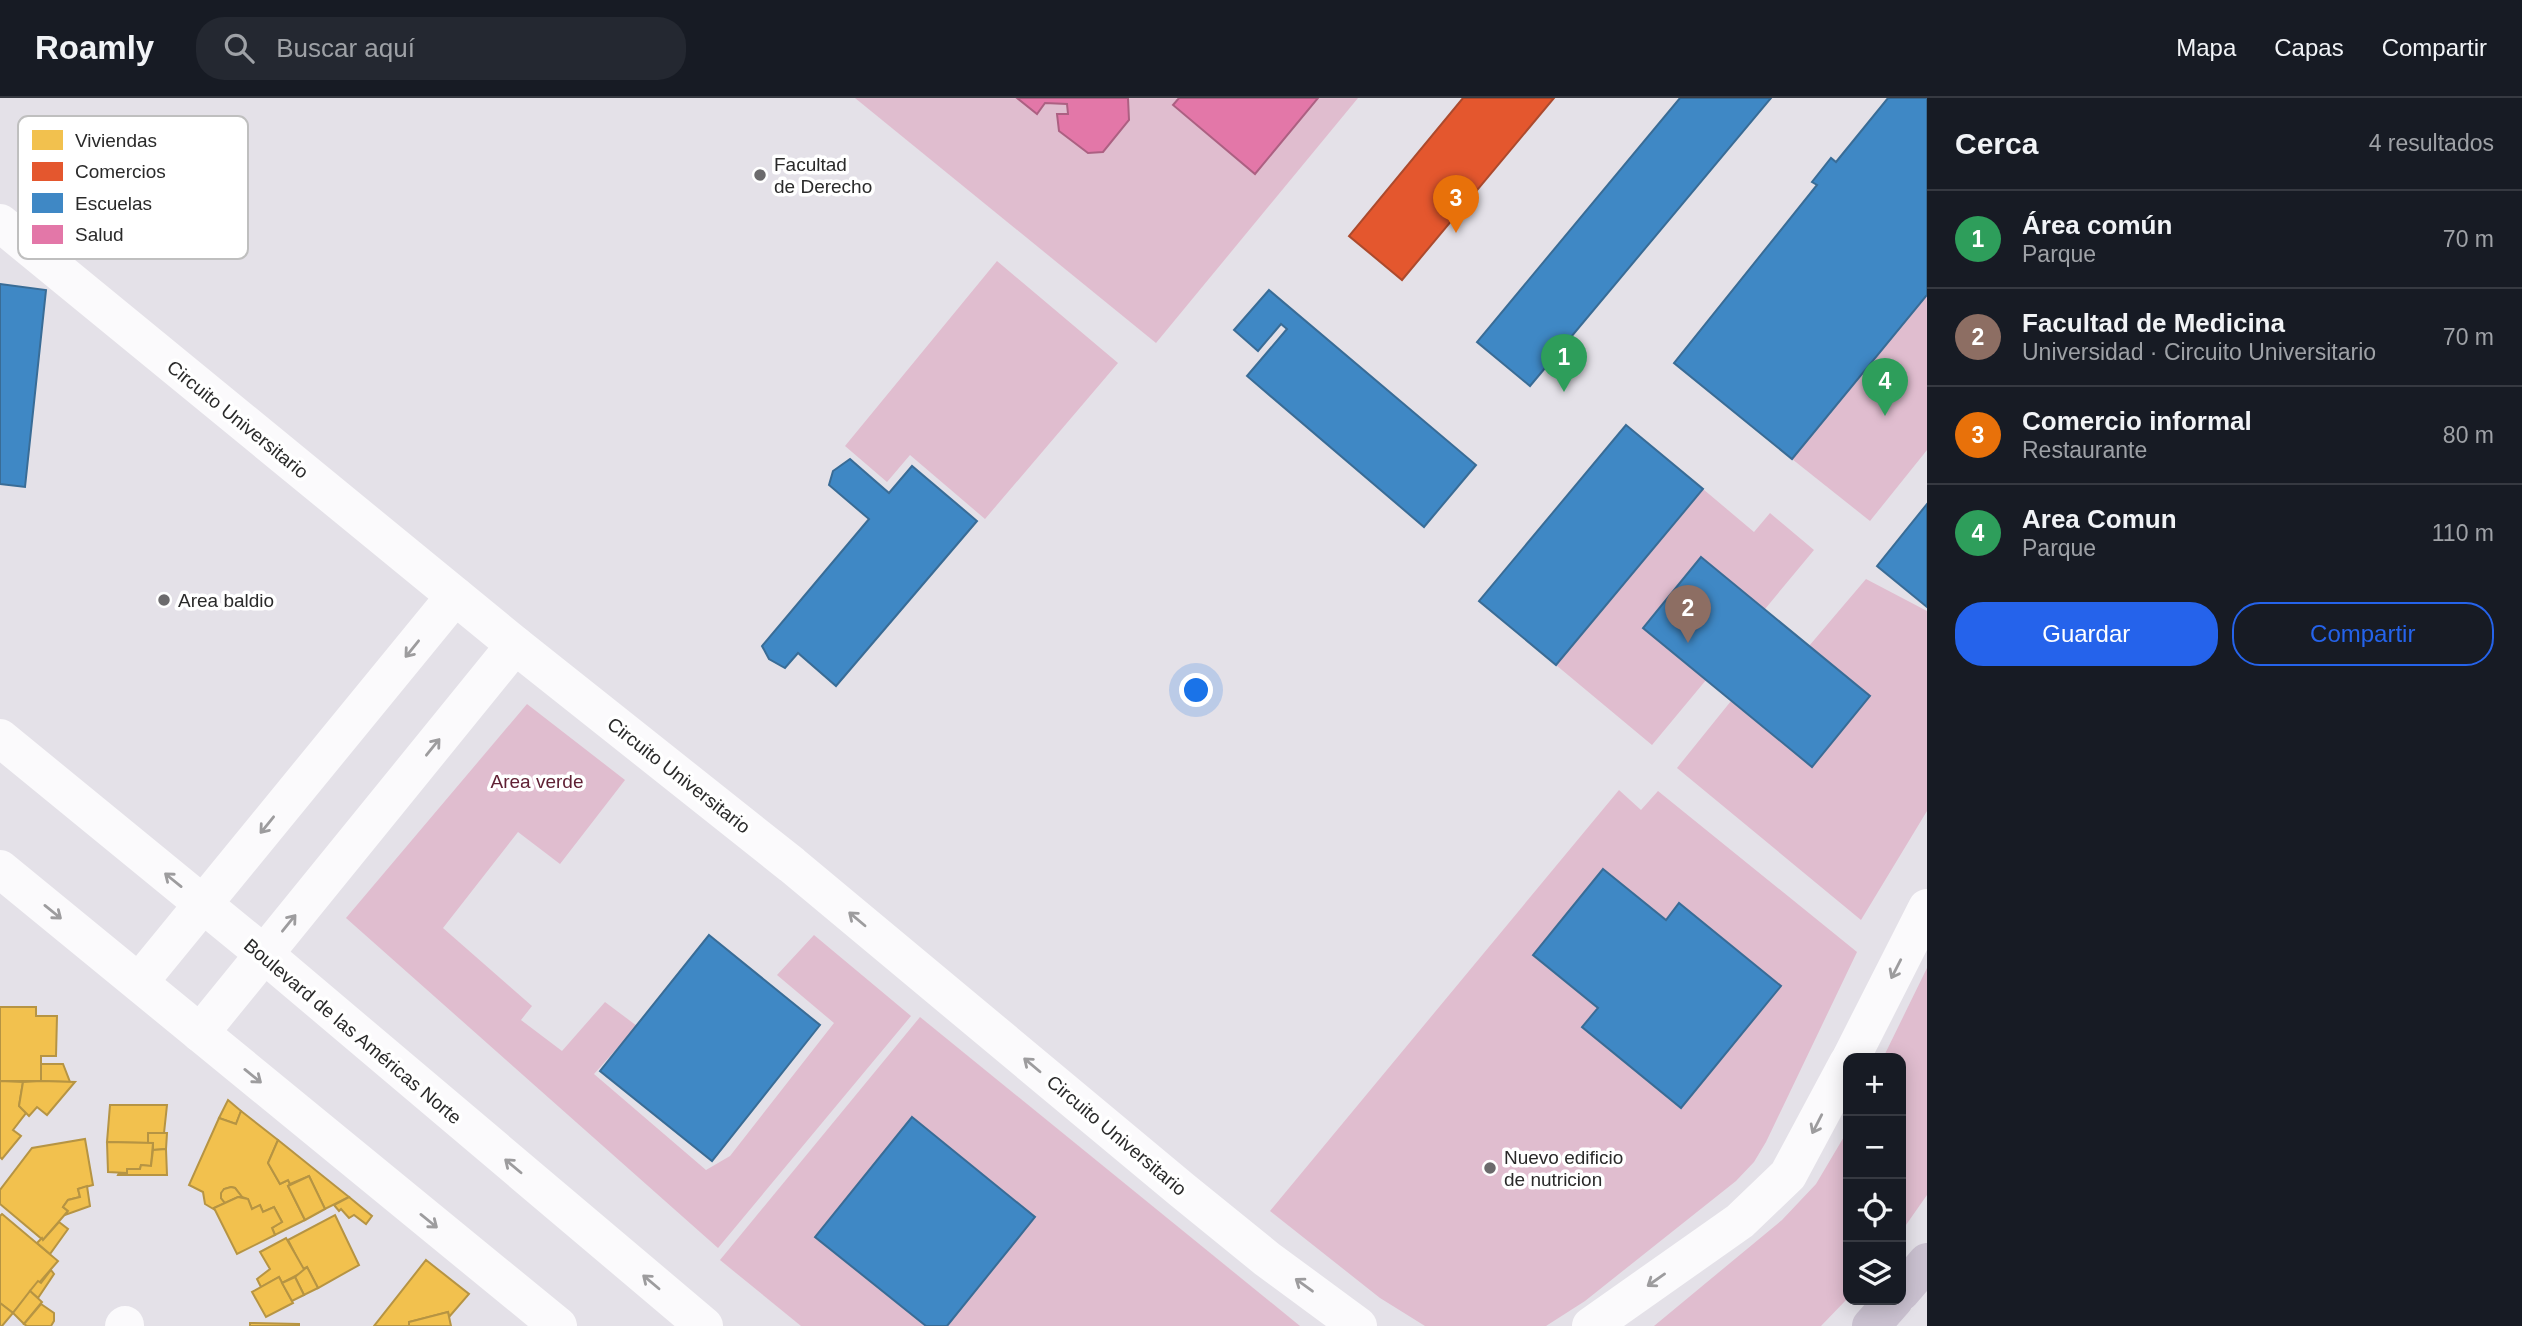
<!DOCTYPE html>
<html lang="es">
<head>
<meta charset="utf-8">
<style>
	:root { --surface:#171b24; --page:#242831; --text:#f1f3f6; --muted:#9ea1a6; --line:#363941; --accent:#2563eb }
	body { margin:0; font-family:Arial,sans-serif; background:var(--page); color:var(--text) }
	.controls { position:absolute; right:21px; bottom:21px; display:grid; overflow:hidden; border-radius:14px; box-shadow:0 4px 18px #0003 }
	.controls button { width:63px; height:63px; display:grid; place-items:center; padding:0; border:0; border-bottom:2px solid var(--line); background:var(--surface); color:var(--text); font:35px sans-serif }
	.you { position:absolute; left:1197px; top:593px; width:24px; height:24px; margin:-18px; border:5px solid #fff; border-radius:50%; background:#1a73e8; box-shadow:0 0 0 10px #1a73e833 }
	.badge { display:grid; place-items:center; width:46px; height:46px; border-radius:50%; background:var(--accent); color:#fff; font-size:23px; font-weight:700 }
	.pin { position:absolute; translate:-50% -58px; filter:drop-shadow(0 2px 4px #0008) }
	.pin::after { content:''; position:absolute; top:37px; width:24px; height:21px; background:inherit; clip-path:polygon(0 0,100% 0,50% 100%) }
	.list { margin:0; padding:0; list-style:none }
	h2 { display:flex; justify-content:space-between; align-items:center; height:91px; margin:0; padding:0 28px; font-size:30px }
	h2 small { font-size:23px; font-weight:400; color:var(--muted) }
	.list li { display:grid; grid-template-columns:46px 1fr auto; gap:21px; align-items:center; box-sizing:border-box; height:98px; padding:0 28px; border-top:2px solid var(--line) }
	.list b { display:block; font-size:26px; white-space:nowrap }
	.list p { margin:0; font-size:23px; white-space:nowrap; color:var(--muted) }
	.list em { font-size:23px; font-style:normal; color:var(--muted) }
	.actions { display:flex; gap:14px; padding:21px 28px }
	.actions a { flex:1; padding:16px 0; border:2px solid var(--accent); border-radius:28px; text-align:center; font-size:24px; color:var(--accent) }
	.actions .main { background:var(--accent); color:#fff }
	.icon { flex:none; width:38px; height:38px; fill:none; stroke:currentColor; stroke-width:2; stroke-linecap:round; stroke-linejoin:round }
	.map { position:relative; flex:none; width:1927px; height:1228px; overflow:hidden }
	header { display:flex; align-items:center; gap:42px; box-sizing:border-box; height:98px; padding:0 35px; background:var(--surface); border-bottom:2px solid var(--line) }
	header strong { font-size:33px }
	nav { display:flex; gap:38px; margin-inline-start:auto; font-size:24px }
	.search { width:490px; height:63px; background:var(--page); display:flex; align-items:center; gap:18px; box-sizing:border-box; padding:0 24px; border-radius:28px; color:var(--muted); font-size:26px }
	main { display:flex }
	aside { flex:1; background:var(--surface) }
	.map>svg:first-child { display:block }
</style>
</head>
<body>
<header>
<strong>Roamly</strong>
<div class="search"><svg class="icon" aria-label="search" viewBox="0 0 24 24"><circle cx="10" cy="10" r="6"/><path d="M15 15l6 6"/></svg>Buscar aquí</div>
<nav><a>Mapa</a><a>Capas</a><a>Compartir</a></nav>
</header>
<main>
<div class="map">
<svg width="1927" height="1228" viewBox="0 0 1927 1228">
	<rect width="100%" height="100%" fill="#e4e1e8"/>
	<g fill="#e0bdcf">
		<path d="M 855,0 L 1358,0 L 1156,245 Z"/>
		<path d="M 997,163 L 1118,265 L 985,421 L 910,357 L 887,384 L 845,348 Z"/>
		<path d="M 1927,197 L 1927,352 L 1870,423 L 1792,361 Z"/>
		<path d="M 1703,391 L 1754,434 L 1770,415 L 1814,452 L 1652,647 L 1556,567 Z"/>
		<path d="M 1866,481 L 1927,513 L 1927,713 L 1861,822 L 1677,670 L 1731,603 L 1812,669 L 1809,548 Z"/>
		<path d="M 527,606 L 625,682 L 560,766 L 518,734 L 443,830 L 532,908 L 521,922 L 562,953 L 605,904 L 637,928 L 594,976 L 706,1072 L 730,1058 L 834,925 L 777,877 L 814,837 L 911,918 L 718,1150 L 346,820 Z"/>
		<path d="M 1619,692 L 1641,712 L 1658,693 L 1857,854 L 1766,1044 L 1754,1064 L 1736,1083 L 1585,1203 L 1546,1228 L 1425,1228 L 1380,1200 L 1270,1113 Z"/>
		<path d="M 1927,870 L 1927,1097 L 1901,1134 L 1901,960 L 1883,960 Z"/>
		<path d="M 920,919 L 1300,1228 L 801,1228 L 720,1162 Z"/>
		<path d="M 1848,1032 L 1848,1200 L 1821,1228 L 1654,1228 L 1782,1122 L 1816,1086 Z"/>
	</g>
	<g fill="#f2c14e" stroke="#b69443" stroke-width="2">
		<path d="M 0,909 L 36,909 L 36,918 L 57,918 L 56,958 L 41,958 L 41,983 L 0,983 Z"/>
		<path d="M 41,966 L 63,966 L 70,984 L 41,983 Z"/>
		<path d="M 0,983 L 23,984 L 19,1008 L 26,1015 L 13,1032 L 21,1038 L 2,1061 L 0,1059 Z"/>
		<path d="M 41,983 L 75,984 L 47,1017 L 37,1009 L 29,1018 L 19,1008 L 23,984 Z"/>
		<path d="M 228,1002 L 241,1013 L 236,1026 L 219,1020 Z"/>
		<path d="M 110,1007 L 167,1007 L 164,1035 L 148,1035 L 148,1045 L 107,1044 Z"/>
		<path d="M 241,1013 L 278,1042 L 268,1065 L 280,1086 L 288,1082 L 290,1086 L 288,1088 L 305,1122 L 275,1137 L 272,1130 L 282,1124 L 274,1109 L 263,1114 L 260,1107 L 252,1111 L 248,1101 L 242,1099 L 235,1090 L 231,1089 L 224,1091 L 221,1100 L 225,1105 L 214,1110 L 215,1112 L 205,1106 L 203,1094 L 189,1087 L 219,1020 L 236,1026 Z"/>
		<path d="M 148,1035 L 167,1035 L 166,1051 L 153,1052 L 153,1045 L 148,1045 Z"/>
		<path d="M 85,1041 L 93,1087 L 78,1091 L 80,1099 L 68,1102 L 63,1109 L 68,1113 L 43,1142 L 0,1106 L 0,1092 L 32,1050 Z"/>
		<path d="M 278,1042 L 349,1099 L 325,1111 L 309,1078 L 290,1086 L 288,1082 L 280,1086 L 268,1065 Z"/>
		<path d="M 107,1044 L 153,1045 L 151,1068 L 141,1067 L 140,1071 L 127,1071 L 127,1075 L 108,1074 Z"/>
		<path d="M 166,1051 L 167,1077 L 118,1077 L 119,1075 L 127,1075 L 127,1071 L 140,1071 L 141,1067 L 151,1068 L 153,1052 Z"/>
		<path d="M 309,1078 L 325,1111 L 305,1122 L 288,1088 Z"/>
		<path d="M 87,1088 L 90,1108 L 65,1117 L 68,1113 L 63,1109 L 68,1102 L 80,1099 L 78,1091 Z"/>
		<path d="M 231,1089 L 235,1090 L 242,1099 L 238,1099 L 225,1105 L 221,1100 L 221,1095 L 224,1091 Z"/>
		<path d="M 238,1099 L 248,1101 L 252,1111 L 260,1107 L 263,1114 L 274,1109 L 282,1124 L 272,1130 L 275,1137 L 237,1156 L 214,1110 Z"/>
		<path d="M 349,1099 L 372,1118 L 366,1126 L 354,1117 L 349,1120 L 341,1111 L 339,1113 L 334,1107 Z"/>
		<path d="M 2,1116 L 58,1163 L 13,1215 L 0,1205 L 0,1118 Z"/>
		<path d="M 335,1117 L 359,1167 L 318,1190 L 307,1169 L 303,1171 L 288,1142 Z"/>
		<path d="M 59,1124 L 68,1131 L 50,1156 L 37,1145 L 42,1140 L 43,1142 Z"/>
		<path d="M 286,1140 L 305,1173 L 282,1185 L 279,1179 L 261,1189 L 257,1181 L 270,1171 L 260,1154 Z"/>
		<path d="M 426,1162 L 469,1196 L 449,1219 L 448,1214 L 409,1224 L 409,1228 L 374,1228 Z"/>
		<path d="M 307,1169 L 318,1190 L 304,1197 L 295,1179 Z"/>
		<path d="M 51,1172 L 54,1176 L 38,1200 L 30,1193 L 38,1183 L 41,1185 Z"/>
		<path d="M 279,1179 L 293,1205 L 266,1219 L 252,1194 Z"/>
		<path d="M 295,1179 L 304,1197 L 292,1203 L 282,1185 Z"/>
		<path d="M 30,1193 L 42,1204 L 24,1226 L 13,1215 Z"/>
		<path d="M 0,1205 L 13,1215 L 2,1228 L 0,1228 Z"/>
		<path d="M 41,1206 L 54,1215 L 54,1223 L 51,1228 L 27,1228 L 24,1226 Z"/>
		<path d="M 448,1214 L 451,1228 L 409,1228 L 409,1224 Z"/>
		<path d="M 250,1225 L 299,1226 L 299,1228 L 250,1228 Z"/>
	</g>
	<path fill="#e4572e" stroke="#ac4a2d" stroke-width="2" d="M 1463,0 L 1554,0 L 1402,182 L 1349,138 Z"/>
	<g fill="#3f88c5" stroke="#396c96" stroke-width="2">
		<path d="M 1680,0 L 1771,0 L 1530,288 L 1477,244 Z"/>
		<path d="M 1888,0 L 1927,0 L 1927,197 L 1792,361 L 1674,265 L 1817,87 L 1812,84 L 1831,60 L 1836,64 Z"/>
		<path d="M 0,186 L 46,192 L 25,389 L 0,386 Z"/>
		<path d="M 1269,192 L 1476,367 L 1424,429 L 1247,278 L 1287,231 L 1281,226 L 1258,253 L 1234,232 Z"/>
		<path d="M 1626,327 L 1703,391 L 1556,567 L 1479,503 Z"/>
		<path d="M 850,361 L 889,395 L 912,368 L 977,423 L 836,588 L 798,555 L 785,570 L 769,561 L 762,548 L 869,421 L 829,387 L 833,373 Z"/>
		<path d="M 1927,406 L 1927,509 L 1877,468 Z"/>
		<path d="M 1701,459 L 1870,598 L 1812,669 L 1643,530 Z"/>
		<path d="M 1603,771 L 1666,822 L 1679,805 L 1781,888 L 1681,1010 L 1582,929 L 1598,910 L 1533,857 Z"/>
		<path d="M 709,837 L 820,927 L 712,1063 L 600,973 Z"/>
		<path d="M 912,1019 L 1035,1119 L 947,1228 L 926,1228 L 815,1139 Z"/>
	</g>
	<g fill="#e377a8" stroke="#ac6082" stroke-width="2">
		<path d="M 1017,0 L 1128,0 L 1129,22 L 1103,54 L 1088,55 L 1059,33 L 1057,16 L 1068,16 L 1067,6 L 1045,5 L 1037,16 Z"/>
		<path d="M 1179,0 L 1318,0 L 1255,76 L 1173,7 Z"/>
	</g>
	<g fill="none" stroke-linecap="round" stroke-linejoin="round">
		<path stroke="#fbfafc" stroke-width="38" d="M 124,1228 L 125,1227"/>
		<g stroke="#fbfafc" stroke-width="38">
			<path d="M 0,125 L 515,547 L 792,767 L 1182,1092 L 1267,1161 L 1358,1228"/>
			<path d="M 140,883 L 455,498"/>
			<path d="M 200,935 L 515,547"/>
			<path d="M 1851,960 L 1927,810"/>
			<path d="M 1591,1228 L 1740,1123 L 1788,1077 L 1848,965"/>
		</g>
		<g stroke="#fbfafc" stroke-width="38">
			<path d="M 0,640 L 264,856 L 704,1228"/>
			<path d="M 0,771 L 558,1228"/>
		</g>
		<g stroke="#cac1d0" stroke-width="38">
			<path d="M 1901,1194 L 1927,1164"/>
			<path d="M 1871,1228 L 1894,1202"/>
		</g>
	</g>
	<defs><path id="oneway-shaft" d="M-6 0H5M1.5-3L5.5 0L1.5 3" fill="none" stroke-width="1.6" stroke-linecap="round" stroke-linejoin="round" transform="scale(1.75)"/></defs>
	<g stroke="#9d9c9e">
		<use href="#oneway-shaft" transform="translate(412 551) rotate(129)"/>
		<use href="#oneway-shaft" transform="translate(433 649) rotate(-51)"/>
		<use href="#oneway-shaft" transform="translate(267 727) rotate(129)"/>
		<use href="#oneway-shaft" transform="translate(173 782) rotate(-141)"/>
		<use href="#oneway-shaft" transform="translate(53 814) rotate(39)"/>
		<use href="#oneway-shaft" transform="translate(857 821) rotate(-140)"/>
		<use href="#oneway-shaft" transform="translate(289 825) rotate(-51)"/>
		<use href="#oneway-shaft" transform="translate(1896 871) rotate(117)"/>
		<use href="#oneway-shaft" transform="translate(1032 967) rotate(-140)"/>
		<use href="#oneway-shaft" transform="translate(253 978) rotate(39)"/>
		<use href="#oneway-shaft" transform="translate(1817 1026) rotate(117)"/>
		<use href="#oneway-shaft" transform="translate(513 1068) rotate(-140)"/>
		<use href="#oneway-shaft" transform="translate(429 1123) rotate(39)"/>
		<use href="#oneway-shaft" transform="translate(1656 1182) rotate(145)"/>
		<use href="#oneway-shaft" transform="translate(651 1184) rotate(-140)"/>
		<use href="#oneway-shaft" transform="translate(1304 1187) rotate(-144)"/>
	</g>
	<g fill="#6b6a6c" stroke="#fff" stroke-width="2.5">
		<circle cx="760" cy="77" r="7"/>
		<circle cx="164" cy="502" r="7"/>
		<circle cx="1490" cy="1070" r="7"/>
	</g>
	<g text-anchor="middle" stroke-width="7" stroke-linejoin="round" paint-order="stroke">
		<g font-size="19" fill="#2a2a2a" stroke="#fff" text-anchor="start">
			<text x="774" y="73">Facultad<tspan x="774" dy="22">de Derecho</tspan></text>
			<text x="178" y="509">Area baldio</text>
			<text x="1504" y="1066">Nuevo edificio<tspan x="1504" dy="22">de nutricion</tspan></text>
		</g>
		<g font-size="19" fill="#2a2a2a" stroke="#fff">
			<text transform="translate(238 321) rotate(39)" y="7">Circuito Universitario</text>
			<text transform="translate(679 677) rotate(38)" y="7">Circuito Universitario</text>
			<text transform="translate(353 933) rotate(40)" y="7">Boulevard de las Américas Norte</text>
			<text transform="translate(1117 1037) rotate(40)" y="7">Circuito Universitario</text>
		</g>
		<g font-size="19" fill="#602134" stroke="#fff">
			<text x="537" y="690">Area verde</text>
		</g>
	</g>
	<rect x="18" y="18" width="230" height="143" rx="10" fill="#fff" stroke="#bfbfbf" stroke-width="2"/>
	<rect x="32" y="32" width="31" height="20" fill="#f2c14e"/>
	<rect x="32" y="64" width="31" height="19" fill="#e4572e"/>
	<rect x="32" y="95" width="31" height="20" fill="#3f88c5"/>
	<rect x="32" y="127" width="31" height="19" fill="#e377a8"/>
	<g font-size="19" fill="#2a2a2a">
		<text x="75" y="49">Viviendas</text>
		<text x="75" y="80">Comercios</text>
		<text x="75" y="112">Escuelas</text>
		<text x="75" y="143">Salud</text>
	</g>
</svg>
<div class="controls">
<button>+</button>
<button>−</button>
<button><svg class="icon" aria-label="locate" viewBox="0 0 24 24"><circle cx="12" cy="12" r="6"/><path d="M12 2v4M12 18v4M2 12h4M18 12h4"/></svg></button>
<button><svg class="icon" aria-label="layers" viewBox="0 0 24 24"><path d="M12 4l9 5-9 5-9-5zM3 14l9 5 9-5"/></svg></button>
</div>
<div class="you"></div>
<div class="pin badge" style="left:1564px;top:294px;background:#2e9e5b">1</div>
<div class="pin badge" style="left:1688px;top:545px;background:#8d6e63">2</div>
<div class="pin badge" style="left:1456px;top:135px;background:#e8710a">3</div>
<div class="pin badge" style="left:1885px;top:318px;background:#2e9e5b">4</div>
</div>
<aside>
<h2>Cerca<small>4 resultados</small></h2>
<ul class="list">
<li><span class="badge" style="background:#2e9e5b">1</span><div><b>Área común</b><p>Parque</p></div><em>70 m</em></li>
<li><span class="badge" style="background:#8d6e63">2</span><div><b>Facultad de Medicina</b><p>Universidad · Circuito Universitario</p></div><em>70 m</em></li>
<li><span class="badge" style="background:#e8710a">3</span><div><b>Comercio informal</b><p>Restaurante</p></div><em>80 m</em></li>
<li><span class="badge" style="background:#2e9e5b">4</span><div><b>Area Comun</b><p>Parque</p></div><em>110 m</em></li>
</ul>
<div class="actions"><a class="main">Guardar</a><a>Compartir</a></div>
</aside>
</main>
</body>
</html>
